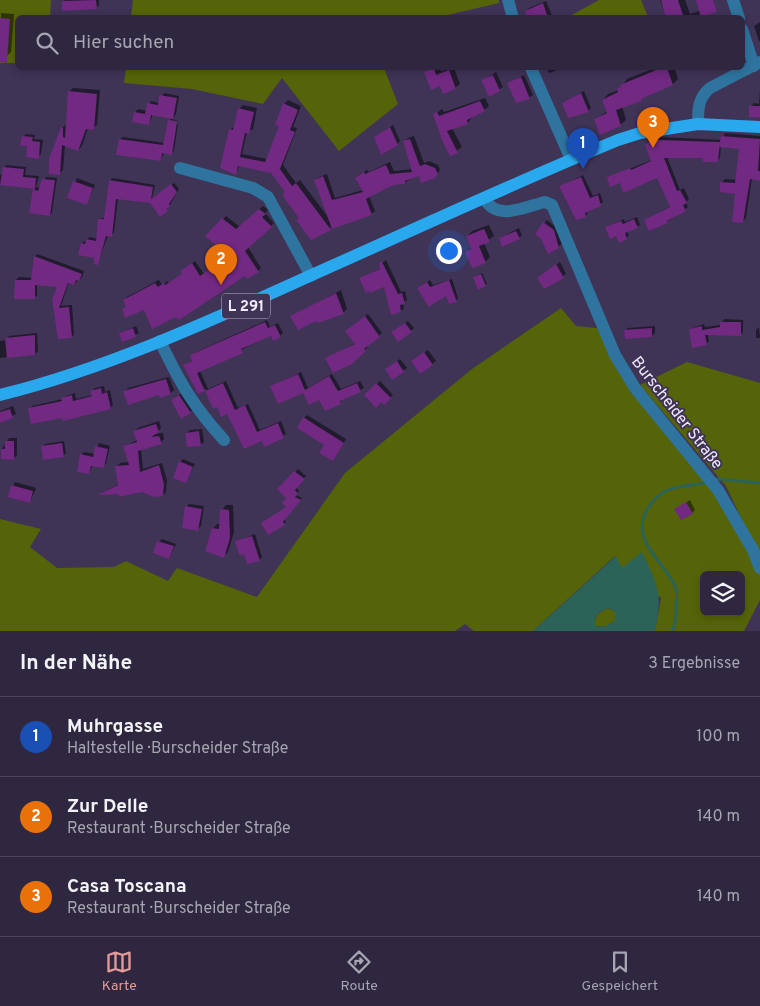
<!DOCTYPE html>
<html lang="de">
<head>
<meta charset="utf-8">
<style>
	:root { --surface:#2f2640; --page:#372e47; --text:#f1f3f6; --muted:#a7a5b1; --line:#4a4359; --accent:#e69b98 }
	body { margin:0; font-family:Overpass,sans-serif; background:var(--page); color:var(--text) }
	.controls { position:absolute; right:15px; bottom:15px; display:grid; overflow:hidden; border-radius:8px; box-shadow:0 2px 8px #0003 }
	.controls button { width:45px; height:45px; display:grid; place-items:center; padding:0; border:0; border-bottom:1px solid var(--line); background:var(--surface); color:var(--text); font:25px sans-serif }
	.you { position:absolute; left:448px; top:250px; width:18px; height:18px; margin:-12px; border:4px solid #fff; border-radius:50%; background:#1a73e8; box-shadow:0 0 0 8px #1a73e833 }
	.badge { display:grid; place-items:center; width:32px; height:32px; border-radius:50%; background:var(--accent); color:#fff; font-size:16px; font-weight:700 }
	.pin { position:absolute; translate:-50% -41px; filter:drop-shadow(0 1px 2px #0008) }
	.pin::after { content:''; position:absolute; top:26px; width:18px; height:15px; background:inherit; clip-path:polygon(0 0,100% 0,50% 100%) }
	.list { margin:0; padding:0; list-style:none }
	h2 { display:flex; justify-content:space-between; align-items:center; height:65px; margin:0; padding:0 20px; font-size:21px }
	h2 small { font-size:16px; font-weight:400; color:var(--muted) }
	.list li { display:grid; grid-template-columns:32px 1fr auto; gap:15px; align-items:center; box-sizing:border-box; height:80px; padding:0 20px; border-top:1px solid var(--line) }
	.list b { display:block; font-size:19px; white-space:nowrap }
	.list p { margin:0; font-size:16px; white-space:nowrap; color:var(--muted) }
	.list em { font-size:16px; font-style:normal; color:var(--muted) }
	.icon { flex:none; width:28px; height:28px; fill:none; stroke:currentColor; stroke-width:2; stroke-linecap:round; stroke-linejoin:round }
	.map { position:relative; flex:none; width:760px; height:631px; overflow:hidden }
	.search { position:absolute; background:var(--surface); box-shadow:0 2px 8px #0003; left:15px; right:15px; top:15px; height:55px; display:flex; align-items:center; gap:12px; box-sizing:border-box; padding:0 18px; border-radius:8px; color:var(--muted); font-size:19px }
	.sheet { height:305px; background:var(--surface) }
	nav { display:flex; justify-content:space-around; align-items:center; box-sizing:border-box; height:70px; border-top:1px solid var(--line); background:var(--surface); font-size:14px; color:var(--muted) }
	nav a { display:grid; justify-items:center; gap:2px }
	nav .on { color:var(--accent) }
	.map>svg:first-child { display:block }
</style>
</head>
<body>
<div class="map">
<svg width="760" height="631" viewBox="0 0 760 631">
	<rect width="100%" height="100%" fill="#3f3356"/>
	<g fill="#566409" fill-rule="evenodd">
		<path d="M 0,0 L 51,0 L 50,17 L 18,18 L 17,63 L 0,63 Z"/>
		<path d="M 133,0 L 499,0 L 499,3 L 435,18 L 131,17 Z"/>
		<path d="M 599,0 L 641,0 L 648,17 L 568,17 Z"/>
		<path d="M 126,68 L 384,68 L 398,104 L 339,151 L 282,78 L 263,104 L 192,89 L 124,83 Z"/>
		<path d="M 561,308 L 576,326 L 597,328 L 630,391 L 710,480 L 760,574 L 760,600 L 744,631 L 655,631 L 661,598 L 622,568 L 615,556 L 533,631 L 474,631 L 465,624 L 455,631 L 0,631 L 0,519 L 41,529 L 30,547 L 57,568 L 114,567 L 126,561 L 168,581 L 177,568 L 257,597 L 345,473 L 472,369 ZM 704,575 L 741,575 L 741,612 L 704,612 Z"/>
		<path d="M 687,362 L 760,383 L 760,558 L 726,486 L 640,385 Z"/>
		<path d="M 608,608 L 615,612 L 615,621 L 604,627 L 595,626 C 594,615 599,613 608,608 Z"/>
	</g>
	<path fill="#2b6358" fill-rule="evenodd" d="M 642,552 C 658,585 663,594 655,631 L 533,631 L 616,556 L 622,568 ZM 608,608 L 615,612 L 615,621 L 604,627 L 595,626 C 594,615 599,612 608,608 Z"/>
	<g fill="#0007">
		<path d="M 65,0 L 99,0 L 99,5 L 96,8 L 63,2 Z"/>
		<path d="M 660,0 L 685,0 L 690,14 L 699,11 L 701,18 L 667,18 Z"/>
		<path d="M 546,1 L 553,18 L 529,18 L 526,11 L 529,8 Z"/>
		<path d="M 1,13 L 14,14 L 11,52 L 6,57 L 0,57 Z"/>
		<path d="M 760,22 L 760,41 L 759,41 L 754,26 Z"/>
		<path d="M 430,68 L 440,68 L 441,71 L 454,68 L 460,84 L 455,88 L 441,85 L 426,72 Z"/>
		<path d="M 547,68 L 563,68 L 549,73 Z"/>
		<path d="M 655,68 L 683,68 L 675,70 L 678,79 L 673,84 L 622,106 L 626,120 L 620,125 L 595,119 L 608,111 L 603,100 L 608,94 L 619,90 L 627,79 Z"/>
		<path d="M 496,72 L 503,87 L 489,95 L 482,81 Z"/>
		<path d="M 524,75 L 533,95 L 523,101 L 509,83 Z"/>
		<path d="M 73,88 L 100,90 L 97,125 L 93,128 L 88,128 L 82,146 L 78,150 L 65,145 L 63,170 L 59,174 L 62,128 L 67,124 L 69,92 Z"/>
		<path d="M 584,91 L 591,108 L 588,111 L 564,103 Z"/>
		<path d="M 760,91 L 760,117 L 751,107 L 754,103 L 759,104 Z"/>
		<path d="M 164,93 L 179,96 L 176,114 L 172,119 L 179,121 L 170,120 L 173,117 L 153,114 L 149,124 L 135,112 L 138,109 L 147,111 L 151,101 L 159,103 Z"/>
		<path d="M 485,98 L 489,106 L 484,110 L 472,117 L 468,123 L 452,128 L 462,147 L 450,155 L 434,115 L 442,109 L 444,112 Z"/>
		<path d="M 288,100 L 301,106 L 293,127 L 297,128 L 283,165 L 296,183 L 300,180 L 328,217 L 315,180 L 319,177 L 327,174 L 335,198 L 363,190 L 356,178 L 367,170 L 369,172 L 390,162 L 394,171 L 413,169 L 405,141 L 408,138 L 414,136 L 424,163 L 429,161 L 438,165 L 440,170 L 435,177 L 420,174 L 404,183 L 394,183 L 369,196 L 375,211 L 371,214 L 332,227 L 312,238 L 286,191 L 272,172 L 240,165 L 236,173 L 230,130 L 235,126 L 239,109 L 243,105 L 257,108 L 253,129 L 247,132 L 242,154 L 267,159 L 281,126 L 284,104 Z"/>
		<path d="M 169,122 L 178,124 L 174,151 L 171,154 L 164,152 L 161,160 L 120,139 L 123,137 L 165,143 Z"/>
		<path d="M 393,125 L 400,141 L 397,144 L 375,137 Z"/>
		<path d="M 725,133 L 760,136 L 760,180 L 752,178 L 746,218 L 742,222 L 736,192 L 722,182 L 725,179 L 737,180 L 740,148 L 721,146 L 720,158 L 717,161 L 705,157 L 667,157 L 680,190 L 684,188 L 689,199 L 686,202 L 688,207 L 667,222 L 646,220 L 671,206 L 658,177 L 621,182 L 608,177 L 652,160 L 647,144 L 650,142 L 661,137 L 722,140 Z"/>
		<path d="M 26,134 L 35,135 L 34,139 L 43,140 L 41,154 L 38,157 L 23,137 Z"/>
		<path d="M 6,165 L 26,167 L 25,175 L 39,176 L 36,187 L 41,188 L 46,177 L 57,178 L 52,212 L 50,215 L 34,190 L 35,188 L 0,184 L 0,175 L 3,174 Z"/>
		<path d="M 583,175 L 593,196 L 600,193 L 603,202 L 588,211 L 586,216 L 561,186 Z"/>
		<path d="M 77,178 L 95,185 L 87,203 L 69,197 Z"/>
		<path d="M 112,178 L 155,185 L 152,198 L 174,183 L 179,189 L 167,210 L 150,202 L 118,198 L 114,233 L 108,235 L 98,263 L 96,257 L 82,243 L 90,237 L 97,239 L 99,219 L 106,217 L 110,181 Z"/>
		<path d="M 263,206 L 268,210 L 265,213 L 274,223 L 248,247 L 261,268 L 258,271 L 245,274 L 177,315 L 144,309 L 123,309 L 127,306 L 124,300 L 127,297 L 159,280 L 162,285 L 168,281 L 169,283 L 183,274 L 182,271 L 195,261 L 204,274 L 224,259 L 221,256 L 225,252 L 207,236 L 226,216 L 240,227 Z"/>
		<path d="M 637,217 L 640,225 L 627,231 L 629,236 L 620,241 L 617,235 L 607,227 L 624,219 L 625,222 Z"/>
		<path d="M 547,220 L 556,227 L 562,244 L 548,252 L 542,238 L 536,234 Z"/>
		<path d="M 489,225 L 494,236 L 484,243 L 490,257 L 485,262 L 466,252 L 472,247 L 467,236 L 472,231 Z"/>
		<path d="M 519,228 L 522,235 L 519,238 L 500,238 Z"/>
		<path d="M 37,254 L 84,271 L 82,277 L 74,284 L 69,282 L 61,306 L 72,305 L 74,334 L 72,337 L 59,338 L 59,286 L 37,284 L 37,295 L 34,298 L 16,280 L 19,277 L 32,278 L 35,257 Z"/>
		<path d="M 386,260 L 401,292 L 405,291 L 407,300 L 403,303 L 404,308 L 401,311 L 385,285 L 361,279 L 381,268 L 381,264 Z"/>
		<path d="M 560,262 L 566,274 L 544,288 L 542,275 Z"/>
		<path d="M 482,273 L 487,284 L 479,288 L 474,277 Z"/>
		<path d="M 452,279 L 458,298 L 456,301 L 446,294 L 418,288 L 430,280 L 433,285 Z"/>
		<path d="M 341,290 L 347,309 L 343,313 L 317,319 L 292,316 Z"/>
		<path d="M 368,314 L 382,333 L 366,345 L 368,347 L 352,363 L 327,359 L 356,343 L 349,328 Z"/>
		<path d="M 724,319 L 743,320 L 743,332 L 740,335 L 708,334 L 709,341 L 706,344 L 690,329 L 704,324 L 705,327 L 721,325 Z"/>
		<path d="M 267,320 L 270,327 L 278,323 L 283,333 L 280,336 L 272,334 L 200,371 L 208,389 L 226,381 L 238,408 L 248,404 L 260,430 L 281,421 L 286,434 L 265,445 L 263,439 L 228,412 L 218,406 L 214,407 L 206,389 L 198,392 L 185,365 L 193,360 L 191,356 L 194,353 Z"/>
		<path d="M 408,321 L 414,328 L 411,331 L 396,330 Z"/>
		<path d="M 136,326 L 139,333 L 123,341 L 120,333 Z"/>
		<path d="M 655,326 L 655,333 L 652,336 L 625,331 L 628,328 Z"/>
		<path d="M 759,327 L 760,338 L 756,338 L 756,330 Z"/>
		<path d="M 37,333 L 38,351 L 35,354 L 0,358 L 0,341 L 6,340 L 9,336 Z"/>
		<path d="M 428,350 L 436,361 L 421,372 L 416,358 Z"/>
		<path d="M 400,359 L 407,368 L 393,378 L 389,367 Z"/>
		<path d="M 301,372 L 308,388 L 332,374 L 341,389 L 360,381 L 364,388 L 343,398 L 340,403 L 304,391 L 272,386 Z"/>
		<path d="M 169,377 L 174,390 L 171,393 L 125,391 L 128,388 Z"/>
		<path d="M 380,381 L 393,395 L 384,403 L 366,395 Z"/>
		<path d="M 104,386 L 105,392 L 110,390 L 113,405 L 110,408 L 63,416 L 29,409 L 32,406 L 63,399 L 66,396 L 75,393 L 76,399 L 93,395 L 92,391 L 95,388 Z"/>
		<path d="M 182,393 L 194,409 L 182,417 L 175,398 Z"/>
		<path d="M 13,406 L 16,414 L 0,422 L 0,411 Z"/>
		<path d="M 307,415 L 346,439 L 336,456 L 304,418 Z"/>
		<path d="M 159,421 L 161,428 L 155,434 L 163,433 L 164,439 L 161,442 L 141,449 L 143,469 L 162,463 L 167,480 L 166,492 L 163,495 L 142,490 L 101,493 L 119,484 L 116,467 L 120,463 L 129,462 L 125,446 L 137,440 L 135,431 L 138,428 Z"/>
		<path d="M 202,429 L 204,442 L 200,445 L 187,433 L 190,430 Z"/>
		<path d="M 9,438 L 17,438 L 17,455 L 14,458 L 2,449 Z"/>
		<path d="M 64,441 L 66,453 L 63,456 L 42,447 L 45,444 Z"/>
		<path d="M 99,443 L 110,446 L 106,464 L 103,467 L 93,465 L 89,473 L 81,455 L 84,452 L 95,454 Z"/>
		<path d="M 183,459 L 195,464 L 186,482 L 180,462 Z"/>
		<path d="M 298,469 L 306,476 L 296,487 L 299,491 L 296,495 L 302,498 L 284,518 L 286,522 L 268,534 L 288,507 L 288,498 L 279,489 Z"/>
		<path d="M 15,482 L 36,488 L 30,502 L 9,496 Z"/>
		<path d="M 690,500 L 695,510 L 692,513 L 676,509 Z"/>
		<path d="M 189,504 L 204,506 L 201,526 L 198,529 L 186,507 Z"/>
		<path d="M 226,505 L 233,505 L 234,532 L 228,552 L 223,556 L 213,529 L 217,524 L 221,524 L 222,510 Z"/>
		<path d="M 255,534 L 262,557 L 259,560 L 236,542 Z"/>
		<path d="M 162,539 L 176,544 L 169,558 L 159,542 Z"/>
	</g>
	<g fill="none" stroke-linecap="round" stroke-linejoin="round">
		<g stroke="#2b6358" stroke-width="3">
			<path d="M 717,479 L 760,483"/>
			<path d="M 672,631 C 676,623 676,617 676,609 C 676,602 678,592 675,586 C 664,562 631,541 646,512 C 660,485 677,488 704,483"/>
		</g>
	</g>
	<g fill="#712982">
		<path d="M 96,0 L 97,9 L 62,11 L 62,1 Z"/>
		<path d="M 661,0 L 678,0 L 684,18 L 666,18 Z"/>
		<path d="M 696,0 L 713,0 L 717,12 L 701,17 Z"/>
		<path d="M 543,3 L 548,18 L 528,18 L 525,11 Z"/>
		<path d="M 0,18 L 10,19 L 7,63 L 0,62 Z"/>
		<path d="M 434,68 L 436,75 L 449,70 L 456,89 L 443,94 L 440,86 L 431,90 L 424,72 Z"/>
		<path d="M 661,68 L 667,68 L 673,85 L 641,99 L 642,101 L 616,110 L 621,126 L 600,135 L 594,119 L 607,113 L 602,100 L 618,92 L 617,88 L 621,87 L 620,85 Z"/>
		<path d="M 493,75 L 500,91 L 489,97 L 481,80 Z"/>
		<path d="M 521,77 L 530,99 L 516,103 L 507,83 Z"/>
		<path d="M 68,91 L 97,94 L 94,130 L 86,129 L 78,151 L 62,145 L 60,175 L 49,174 L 49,159 L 61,127 L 63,128 L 63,137 L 65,138 Z"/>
		<path d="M 581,93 L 589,112 L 568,118 L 562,103 Z"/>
		<path d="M 159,95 L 177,98 L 173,119 L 145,114 L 147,103 L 158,105 Z"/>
		<path d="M 480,101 L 485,111 L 467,120 L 468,124 L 447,131 L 458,153 L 450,156 L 442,140 L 433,114 L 437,112 L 439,116 Z"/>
		<path d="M 283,103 L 298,110 L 290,130 L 295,132 L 280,169 L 292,186 L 296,183 L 331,230 L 311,240 L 296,220 L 299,218 L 284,198 L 283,193 L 285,192 L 271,173 L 238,166 L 236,175 L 220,168 L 229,129 L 233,130 L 238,108 L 254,112 L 249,134 L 245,133 L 240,157 L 265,162 L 279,126 L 275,125 Z"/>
		<path d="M 749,106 L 760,106 L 760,118 L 749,117 Z"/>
		<path d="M 134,112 L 151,115 L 149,125 L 132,122 Z"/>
		<path d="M 168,120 L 177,122 L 172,155 L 162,153 L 161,161 L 116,155 L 119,139 L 163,145 Z"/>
		<path d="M 390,127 L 398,145 L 381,155 L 374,137 Z"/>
		<path d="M 22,136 L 33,137 L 32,141 L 40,142 L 39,159 L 26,157 L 27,146 L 20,146 Z"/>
		<path d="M 721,136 L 760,139 L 758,171 L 760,171 L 760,181 L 750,179 L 743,223 L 732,222 L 735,194 L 720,192 L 720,182 L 735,183 L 739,149 L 719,147 Z"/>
		<path d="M 410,139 L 418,161 L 420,166 L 425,164 L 435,168 L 438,174 L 435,178 L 421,183 L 419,176 L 405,181 L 405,184 L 394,185 L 385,189 L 366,199 L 372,215 L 332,229 L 314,180 L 323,176 L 332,200 L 363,192 L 355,178 L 364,172 L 365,174 L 386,165 L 390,174 L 412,172 L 403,141 Z"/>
		<path d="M 658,140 L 720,142 L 718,162 L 703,162 L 703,158 L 664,158 L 677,191 L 680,190 L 685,199 L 687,203 L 683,205 L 686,211 L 667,221 L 668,223 L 649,231 L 644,220 L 670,207 L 657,178 L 623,193 L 620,183 L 610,187 L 607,177 L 630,168 L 631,170 L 651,161 L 645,144 Z"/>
		<path d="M 3,167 L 24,169 L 23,177 L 36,178 L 35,189 L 0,185 Z"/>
		<path d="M 581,177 L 590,198 L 598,195 L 601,206 L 585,213 L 586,217 L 576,220 L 559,186 Z"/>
		<path d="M 42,179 L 55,180 L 50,216 L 29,213 L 33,189 L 38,191 Z"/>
		<path d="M 109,180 L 153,187 L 151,199 L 171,184 L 177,192 L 169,204 L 170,206 L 167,209 L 168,211 L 160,217 L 150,203 L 116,199 L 112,237 L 106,236 L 98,265 L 94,264 L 94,258 L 78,255 L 81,243 L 85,244 L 86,239 L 96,241 L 98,219 L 104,219 Z"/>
		<path d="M 73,181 L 93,188 L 87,205 L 67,198 Z"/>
		<path d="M 259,209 L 266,214 L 262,217 L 272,227 L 245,251 L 259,272 L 247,279 L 245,276 L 179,320 L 176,317 L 152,329 L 144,310 L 125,318 L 122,309 L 126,307 L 123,300 L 155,283 L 158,287 L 164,283 L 165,285 L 182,274 L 180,271 L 192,263 L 200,276 L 223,260 L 220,256 L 225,253 L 205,236 L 222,218 L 236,229 Z"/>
		<path d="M 634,219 L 638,228 L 625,233 L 627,239 L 619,243 L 616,236 L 610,239 L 605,227 L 621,221 L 623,224 Z"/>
		<path d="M 543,222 L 554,230 L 559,248 L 548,254 L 541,239 L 535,234 Z"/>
		<path d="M 484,229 L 490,242 L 479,246 L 486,263 L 472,268 L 465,252 L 471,249 L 466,236 Z"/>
		<path d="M 516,231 L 520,239 L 502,247 L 499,238 Z"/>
		<path d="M 34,256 L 82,274 L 79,281 L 76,280 L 74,285 L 68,283 L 59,308 L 69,307 L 72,338 L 58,339 L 52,299 L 57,287 L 35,285 L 35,299 L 14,299 L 15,280 L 31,280 Z"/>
		<path d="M 382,262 L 398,294 L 402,293 L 405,304 L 400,305 L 401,312 L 391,315 L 387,300 L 389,298 L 387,299 L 384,287 L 370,293 L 369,291 L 366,293 L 359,278 L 380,269 L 379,263 Z"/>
		<path d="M 556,264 L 564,278 L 544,289 L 537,278 Z"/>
		<path d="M 481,274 L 486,286 L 478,290 L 473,277 Z"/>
		<path d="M 449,280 L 457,302 L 449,304 L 446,296 L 429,307 L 417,288 L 427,282 L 430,287 Z"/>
		<path d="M 336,293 L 344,314 L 318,323 L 316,321 L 298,330 L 290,316 Z"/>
		<path d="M 365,316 L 380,337 L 364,349 L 366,351 L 352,364 L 333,373 L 325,358 L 355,344 L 345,331 Z"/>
		<path d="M 265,322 L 268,328 L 275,325 L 281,337 L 273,341 L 271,336 L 241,349 L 243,353 L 197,373 L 205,391 L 223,383 L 235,410 L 245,405 L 257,432 L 278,423 L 284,438 L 264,447 L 262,441 L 244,449 L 227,414 L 221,417 L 217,407 L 213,409 L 205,391 L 198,394 L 183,365 L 192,361 L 190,355 Z"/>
		<path d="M 720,322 L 741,322 L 741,336 L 705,335 L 707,345 L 692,348 L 689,329 L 702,326 L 702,330 L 720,327 Z"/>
		<path d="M 405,323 L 412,332 L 398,342 L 391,332 Z"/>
		<path d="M 133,328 L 136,337 L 122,342 L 119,333 Z"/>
		<path d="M 652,328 L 652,337 L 625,339 L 624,330 Z"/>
		<path d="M 35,335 L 35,355 L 7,358 L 5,338 Z"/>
		<path d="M 424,352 L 433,365 L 420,374 L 411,361 Z"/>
		<path d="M 397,361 L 404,372 L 392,380 L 385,369 Z"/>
		<path d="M 298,374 L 305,390 L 329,376 L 338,391 L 357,383 L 361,392 L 340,401 L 341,404 L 325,411 L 319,400 L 309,405 L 303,393 L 278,404 L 270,386 Z"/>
		<path d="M 166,379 L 171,394 L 160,398 L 159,395 L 128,405 L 123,391 Z"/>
		<path d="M 376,383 L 391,398 L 384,405 L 381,402 L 376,408 L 364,395 Z"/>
		<path d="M 101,388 L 102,394 L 107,392 L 111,409 L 63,421 L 62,418 L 31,424 L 28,408 L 62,401 L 61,398 L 72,395 L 73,401 L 92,396 L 90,391 Z"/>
		<path d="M 179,395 L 191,413 L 181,419 L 171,400 Z"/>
		<path d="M 10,409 L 13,418 L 0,423 L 0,412 Z"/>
		<path d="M 303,417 L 344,443 L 333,461 L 319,453 L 324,445 L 297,428 Z"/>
		<path d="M 156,424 L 159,432 L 151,437 L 159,436 L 162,444 L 138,451 L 140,472 L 159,465 L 164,484 L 163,496 L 154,497 L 142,492 L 119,497 L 119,494 L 97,495 L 118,485 L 115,466 L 129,465 L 123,446 L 137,442 L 133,431 Z"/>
		<path d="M 199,431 L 201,446 L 187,447 L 185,433 Z"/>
		<path d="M 5,441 L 14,441 L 14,460 L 1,459 L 1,449 L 5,449 Z"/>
		<path d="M 62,443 L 64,457 L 43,460 L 41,446 Z"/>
		<path d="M 95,446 L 108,449 L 104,468 L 91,466 L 89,474 L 77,472 L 80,454 L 93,457 Z"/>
		<path d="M 179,461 L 193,467 L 186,483 L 173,478 Z"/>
		<path d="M 294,471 L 305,479 L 295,490 L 298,494 L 295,497 L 301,500 L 283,522 L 285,525 L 268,535 L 261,523 L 286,507 L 282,503 L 286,498 L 277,489 Z"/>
		<path d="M 11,485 L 33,491 L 30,503 L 8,497 Z"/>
		<path d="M 686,502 L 693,514 L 681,520 L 674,509 Z"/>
		<path d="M 185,506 L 202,509 L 198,531 L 182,528 Z"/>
		<path d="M 220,509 L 229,510 L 230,538 L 224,558 L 205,551 L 212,528 L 219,529 Z"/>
		<path d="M 252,536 L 260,561 L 247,564 L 244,554 L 239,555 L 235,541 Z"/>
		<path d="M 157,541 L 174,546 L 169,559 L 153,553 Z"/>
	</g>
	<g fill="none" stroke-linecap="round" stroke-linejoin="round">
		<g stroke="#2e749f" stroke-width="12">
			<path d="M 508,0 L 513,18"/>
			<path d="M 733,0 L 739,18"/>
			<path d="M 742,29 L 754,66"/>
			<path d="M 531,68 L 571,159"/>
			<path d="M 698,124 C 698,109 698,98 710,88 L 760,62"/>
			<path d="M 180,168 L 253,188 L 268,197 L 311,276"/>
			<path d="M 484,198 C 497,222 524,207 545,202 L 552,205 L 615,355 L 635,388 L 718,490 L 753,550 L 760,568"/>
			<path d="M 160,341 C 180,383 193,406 224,440"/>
		</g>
		<path stroke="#2aa8ee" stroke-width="12" d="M 0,395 C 109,368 212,320 314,274 C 415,229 516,182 618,140 L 640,133 L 698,124 L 760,127"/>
	</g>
	<g text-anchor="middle" stroke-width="4" stroke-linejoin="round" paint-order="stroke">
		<rect fill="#3f3356" stroke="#bcb4cb" stroke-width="1" x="222" y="293.5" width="48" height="25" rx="4"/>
		<g font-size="15" font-weight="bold" fill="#f1ebfd">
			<text x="246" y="311">L 291</text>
		</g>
		<g font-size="16" fill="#f1ebfd" stroke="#3f3356">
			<text transform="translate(678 412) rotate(52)" y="6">Burscheider Straße</text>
		</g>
	</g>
</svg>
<div class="controls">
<button><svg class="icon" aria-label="layers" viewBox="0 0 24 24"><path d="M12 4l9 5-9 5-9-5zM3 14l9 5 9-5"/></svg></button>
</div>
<div class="you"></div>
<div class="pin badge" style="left:583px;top:169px;background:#1a4fb4">1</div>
<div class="pin badge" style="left:221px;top:285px;background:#e8710a">2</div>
<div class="pin badge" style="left:653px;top:148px;background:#e8710a">3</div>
<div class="search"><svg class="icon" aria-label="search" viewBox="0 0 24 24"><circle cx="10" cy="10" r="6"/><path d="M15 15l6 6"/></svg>Hier suchen</div>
</div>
<section class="sheet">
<h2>In der Nähe<small>3 Ergebnisse</small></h2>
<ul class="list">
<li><span class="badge" style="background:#1a4fb4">1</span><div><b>Muhrgasse</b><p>Haltestelle · Burscheider Straße</p></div><em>100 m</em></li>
<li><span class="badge" style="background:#e8710a">2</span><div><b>Zur Delle</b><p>Restaurant · Burscheider Straße</p></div><em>140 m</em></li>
<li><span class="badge" style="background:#e8710a">3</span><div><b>Casa Toscana</b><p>Restaurant · Burscheider Straße</p></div><em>140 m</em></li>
</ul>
</section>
<nav>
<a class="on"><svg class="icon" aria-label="map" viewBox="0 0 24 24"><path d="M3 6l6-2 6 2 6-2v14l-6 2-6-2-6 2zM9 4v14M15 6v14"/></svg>Karte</a>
<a><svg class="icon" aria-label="directions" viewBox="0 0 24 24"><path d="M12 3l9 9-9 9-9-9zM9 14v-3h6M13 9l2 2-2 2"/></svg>Route</a>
<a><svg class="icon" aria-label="saved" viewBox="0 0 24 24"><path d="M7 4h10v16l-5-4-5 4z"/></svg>Gespeichert</a>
</nav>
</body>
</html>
